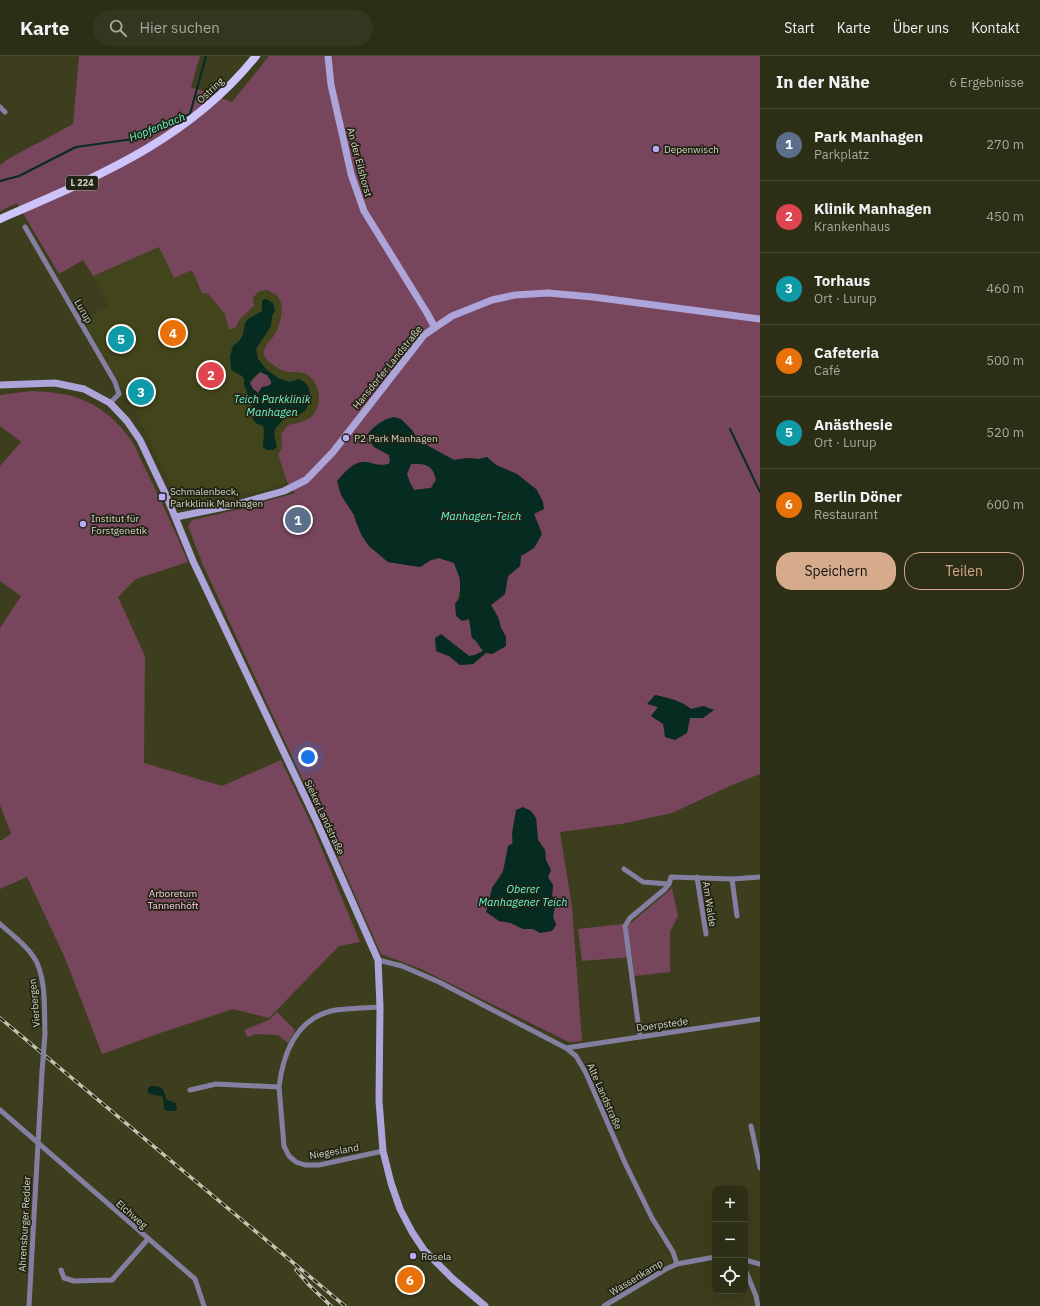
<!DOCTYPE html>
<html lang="de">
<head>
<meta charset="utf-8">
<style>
	:root { --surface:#2d2e16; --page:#35361f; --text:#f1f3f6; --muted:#a7a8a1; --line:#484a35; --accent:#d6ab8b }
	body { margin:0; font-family:"IBM Plex Sans",sans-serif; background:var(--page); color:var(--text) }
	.controls { position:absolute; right:12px; bottom:12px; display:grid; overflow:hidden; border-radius:8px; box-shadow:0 4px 16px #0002 }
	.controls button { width:36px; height:36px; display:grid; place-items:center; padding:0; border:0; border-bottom:1px solid var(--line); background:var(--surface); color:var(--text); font:20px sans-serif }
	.you { position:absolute; left:308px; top:701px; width:14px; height:14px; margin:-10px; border:3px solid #fff; border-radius:50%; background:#1a73e8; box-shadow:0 0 0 6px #1a73e833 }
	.badge { display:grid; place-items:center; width:26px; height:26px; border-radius:50%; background:var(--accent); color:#fff; font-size:13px; font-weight:700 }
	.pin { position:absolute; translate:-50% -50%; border:2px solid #fff; box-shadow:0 1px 4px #0006 }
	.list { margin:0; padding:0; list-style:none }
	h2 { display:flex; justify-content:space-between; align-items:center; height:52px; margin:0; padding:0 16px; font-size:17px }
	h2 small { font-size:13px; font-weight:400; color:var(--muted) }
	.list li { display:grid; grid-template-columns:26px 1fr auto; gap:12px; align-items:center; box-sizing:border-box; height:72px; padding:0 16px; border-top:1px solid var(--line) }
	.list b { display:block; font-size:15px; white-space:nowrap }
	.list p { margin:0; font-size:13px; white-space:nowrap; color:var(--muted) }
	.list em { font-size:13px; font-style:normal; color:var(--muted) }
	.actions { display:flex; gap:8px; padding:12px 16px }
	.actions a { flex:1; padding:9px 0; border:1px solid var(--accent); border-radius:16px; text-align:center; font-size:14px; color:var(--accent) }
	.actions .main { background:var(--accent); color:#111 }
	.icon { flex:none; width:22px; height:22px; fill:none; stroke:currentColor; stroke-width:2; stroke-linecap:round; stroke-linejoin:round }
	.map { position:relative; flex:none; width:760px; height:1250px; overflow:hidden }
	header { display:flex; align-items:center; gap:24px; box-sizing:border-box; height:56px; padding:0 20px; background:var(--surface); border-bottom:1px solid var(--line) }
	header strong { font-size:19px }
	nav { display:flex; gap:22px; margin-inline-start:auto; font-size:14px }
	.search { width:280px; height:36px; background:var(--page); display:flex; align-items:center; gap:10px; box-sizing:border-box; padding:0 14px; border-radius:22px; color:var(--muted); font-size:15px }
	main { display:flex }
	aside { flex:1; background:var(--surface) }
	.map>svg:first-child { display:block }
</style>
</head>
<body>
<header>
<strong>Karte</strong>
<div class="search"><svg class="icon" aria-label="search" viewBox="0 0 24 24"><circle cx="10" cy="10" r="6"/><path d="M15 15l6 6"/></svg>Hier suchen</div>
<nav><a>Start</a><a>Karte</a><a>Über uns</a><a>Kontakt</a></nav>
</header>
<main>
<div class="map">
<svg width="760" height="1250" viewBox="0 0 760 1250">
	<rect width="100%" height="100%" fill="#3c3e1d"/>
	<path fill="#42441b" d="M 159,191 L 174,222 L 192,214 L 202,236 L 208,238 L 236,271 L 241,262 L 254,250 L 253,242 L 258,236 L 267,234 L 278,241 L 281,248 L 281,261 L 276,276 L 264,292 L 289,316 L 300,315 L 310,321 L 317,329 L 320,340 L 318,351 L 311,361 L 301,366 L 288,369 L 281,378 L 282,392 L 278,398 L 287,426 L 266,434 L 231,441 L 186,447 L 181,447 L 178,444 L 133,350 L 83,264 L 109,249 L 93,220 Z"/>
	<g fill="#77465c" fill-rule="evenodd">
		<path d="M 79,0 L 200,0 L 191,31 L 232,46 L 269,0 L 760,0 L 760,718 L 732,729 L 672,757 L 621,768 L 560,776 L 572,851 L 582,985 L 569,986 L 421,913 L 381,898 L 326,774 L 203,509 L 188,470 L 192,464 L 236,454 L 295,437 L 287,426 L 278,398 L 282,392 L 281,378 L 288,369 C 296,367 305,366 311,361 C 322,350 321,332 311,322 C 303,314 298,317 289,316 C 282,315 277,312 272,308 C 269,306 266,303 264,299 C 262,291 271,284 275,278 C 280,269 286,249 277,240 C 274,237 270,236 267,234 L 258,236 L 253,242 L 254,250 L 241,262 L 236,271 L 229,274 L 225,258 L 208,238 L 202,237 L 192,214 L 174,222 L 159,191 L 93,220 L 83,204 L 59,218 L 17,147 L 0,155 L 0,109 L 8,103 L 73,68 ZM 412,374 L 419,385 L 454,404 L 468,402 L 479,403 L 487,401 L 496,409 L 517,418 L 537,434 L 534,458 L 542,478 L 534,492 L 521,500 L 520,510 L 508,520 L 505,538 L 491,549 L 498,561 L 501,572 L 506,581 L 506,590 L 492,598 L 486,597 L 473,608 L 460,609 L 449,600 L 436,595 L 441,579 L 469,600 L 475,599 L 483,595 L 476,585 L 472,582 L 469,563 L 455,548 C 463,536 461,519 454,507 L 439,502 L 431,504 L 420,511 L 388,506 L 369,490 L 362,479 L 356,466 L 354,459 L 337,425 C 345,417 354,405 367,407 C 378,408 376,411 389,408 L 390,405 L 389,399 L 374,391 ZM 655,639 C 668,642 680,644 691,653 L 704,650 L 690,662 L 687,677 L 659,651 ZM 536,762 L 538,784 L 545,794 L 546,804 L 551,814 L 548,821 L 553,829 L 552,839 L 556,846 L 553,860 L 556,869 L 533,873 L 523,873 L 511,867 L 499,865 L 492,832 C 503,816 514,797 512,777 Z"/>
		<path d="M 260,316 L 267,319 L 271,325 L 271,328 L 268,330 L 262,331 L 259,337 L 253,333 L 250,327 Z"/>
		<path d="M 31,335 C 50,336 68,337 85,345 C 105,353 119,368 131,384 C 137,393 141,405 146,414 C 161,444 175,475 188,506 L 136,523 L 118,541 L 145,600 L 144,707 L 222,730 L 281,704 L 314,774 L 360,886 L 339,890 L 269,962 L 233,953 L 166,975 L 102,998 L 65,902 L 27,821 L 0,833 L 0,785 L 11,778 L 0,749 L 0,572 L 21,540 L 0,525 L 0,410 L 21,386 L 0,370 L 0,339 Z"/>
		<path d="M 411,408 C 426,407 433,409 436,424 L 431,432 L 415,434 L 410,427 L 407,418 Z"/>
		<path d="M 672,832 L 678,860 L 670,876 L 670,916 L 634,920 L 632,901 L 582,905 L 578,873 L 631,867 Z"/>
		<path d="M 277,956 L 295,974 L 288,987 L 278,979 L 256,978 L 247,981 L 244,974 L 269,964 Z"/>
	</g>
	<g fill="#062b21" fill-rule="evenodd">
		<path d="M 266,243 L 273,247 L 275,254 L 272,260 L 271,270 L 256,293 L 258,303 L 267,314 L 278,322 L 290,326 L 299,323 C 313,329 312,343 305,355 L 300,358 L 287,359 L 275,373 L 274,379 L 277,391 L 273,394 L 267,394 L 263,391 L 264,374 L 263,370 L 256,367 L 252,362 L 251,345 L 244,329 L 244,323 L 242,320 L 231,314 L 230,300 L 233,290 L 239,285 L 243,279 L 245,267 L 248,263 L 262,255 L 262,244 ZM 260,316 L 267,319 L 271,325 L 271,328 L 268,330 L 262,331 L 258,337 L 253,333 L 250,327 L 252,323 Z"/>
		<path d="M 394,361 L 401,363 L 412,374 L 419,385 L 454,404 L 468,402 L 479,403 L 487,401 L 496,409 L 517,418 L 537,434 L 543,446 L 544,453 L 534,458 L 542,478 L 534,492 L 521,500 L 520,510 L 508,520 L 505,538 L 491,549 L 498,561 L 501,572 L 506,581 L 506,590 L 492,598 L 486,597 L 473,608 L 460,609 L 449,600 L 436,595 L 435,582 L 441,578 L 469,600 L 475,599 L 483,595 L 476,585 L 472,582 L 469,563 L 462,565 L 456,560 L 455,548 L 460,542 L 460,523 L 454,507 L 439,502 L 431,504 L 420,511 L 388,506 L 369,490 L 362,480 L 356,466 L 354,459 L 341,439 L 337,425 C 345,416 354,404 367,406 C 376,408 378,410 389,408 L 390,405 L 389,399 L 374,391 L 366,380 C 374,370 381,364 394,361 ZM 411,408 C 426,407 433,409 436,424 L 431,432 L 414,434 L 410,427 L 407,418 Z"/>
		<path d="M 655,639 C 668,642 680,644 691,653 L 704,650 L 714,654 L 703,662 L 690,662 L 687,677 L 675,684 L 665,681 L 663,668 L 651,660 L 658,651 L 647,648 Z"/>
		<path d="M 523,751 L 531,755 L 536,762 L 538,784 L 545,794 L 546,804 L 551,814 L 548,821 L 553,829 L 552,839 L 556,846 L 553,860 L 556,869 L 552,875 L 540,877 L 533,873 L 523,873 L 511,867 L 499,865 L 486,856 L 492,832 L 503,816 L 508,790 L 513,787 L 512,777 L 516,754 Z"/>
		<path d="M 151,1030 C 164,1030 163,1034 167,1044 L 176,1047 L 177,1053 L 175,1055 L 167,1055 L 164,1053 L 163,1042 L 162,1040 L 154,1039 L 148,1037 L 148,1032 Z"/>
	</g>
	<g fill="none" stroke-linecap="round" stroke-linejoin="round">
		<g stroke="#062b21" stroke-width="2">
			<path d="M 0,125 L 19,120 L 76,91 L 133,83 L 190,58 L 206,0"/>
			<path d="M 730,373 L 760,436"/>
		</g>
		<g stroke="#847fa0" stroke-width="5">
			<path d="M 0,51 L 5,56"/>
			<path d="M 25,171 L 115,326 L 119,338 L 110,347"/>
			<path d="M 624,813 L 643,826 L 669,828"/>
			<path d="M 697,821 L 706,878"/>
			<path d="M 732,823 L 737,860"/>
			<path d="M 0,868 C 11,878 24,887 33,900 C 47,919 44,956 45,978"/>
			<path d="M 378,904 L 402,910 L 439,926 L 566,992 L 576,1000 L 586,1017 L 625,1107 L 652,1162 L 673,1196 L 677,1208"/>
			<path d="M 380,951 C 366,952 343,952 331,955 C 296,964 283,998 279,1031 L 284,1090 L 289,1100 L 296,1106 L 305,1109 L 319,1109 L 383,1095"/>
			<path d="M 640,981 L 625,870 L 630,862 L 665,833 L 669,828 L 671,821 L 732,823 L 760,821"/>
			<path d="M 566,992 L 760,963"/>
			<path d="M 190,1034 L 216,1028 L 279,1031"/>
			<path d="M 0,1054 L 195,1223 L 204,1250"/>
			<path d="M 751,1070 L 760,1112"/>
			<path d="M 745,1204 L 760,1208"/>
			<path d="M 745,1213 L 756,1240 L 758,1250"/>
			<path d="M 61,1214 L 64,1222 L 74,1225 L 112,1224 L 148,1183"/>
			<path d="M 29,1250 L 42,1016"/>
			<path d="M 604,1250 L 666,1213 L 677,1208 L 715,1201"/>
		</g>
		<g stroke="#ada4da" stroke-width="7">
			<path d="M 328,0 L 331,29 L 344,86 L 351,118 L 364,155 L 427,257 L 434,270"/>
			<path d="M 0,329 L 55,327 L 84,333 L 110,347 L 127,365 L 140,384 L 166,439 L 193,505 L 317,766 L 378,904 L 380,951 L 379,1045 L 383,1095 L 391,1127 L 400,1153 L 412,1176 L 424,1194 L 453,1223 L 485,1250"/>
			<path d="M 176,461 L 234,449 L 284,435 L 306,424 L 333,396 L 424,279 L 452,260 L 492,244 L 515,239 L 548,237 L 593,241 L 760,263"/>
		</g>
		<path stroke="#ccc4fa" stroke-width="8" d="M 0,163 C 96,121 188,85 256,0"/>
		<g stroke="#c3c5b0" stroke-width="3.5">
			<g id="rail">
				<path d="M 0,962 L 345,1250"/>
				<path d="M 296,1214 L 309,1229 L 331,1250"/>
			</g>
		</g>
		<use href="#rail" stroke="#222315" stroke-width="2" stroke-dasharray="6" stroke-linecap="butt"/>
		<path stroke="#847fa0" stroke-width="5" d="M 42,1016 L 45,978"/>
	</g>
	<g fill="#b8abf7" stroke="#222315" stroke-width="1.5">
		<circle cx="656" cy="93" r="4"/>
		<circle cx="346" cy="382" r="4"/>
		<rect x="158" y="437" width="8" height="8" rx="2"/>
		<circle cx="83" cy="468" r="4"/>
		<circle cx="413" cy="1200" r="4"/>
	</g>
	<g text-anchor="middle" stroke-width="3.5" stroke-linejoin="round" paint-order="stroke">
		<rect fill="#222315" stroke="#9ea08e" stroke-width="1" x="66" y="120" width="32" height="14" rx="3"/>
		<g font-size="9" font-weight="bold" fill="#d3d5c2">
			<text x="82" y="130">L 224</text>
		</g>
		<g font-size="10" fill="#d3d5c2" stroke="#222315">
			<text transform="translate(210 34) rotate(-43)" y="4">Ostring</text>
			<text transform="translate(360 106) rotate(75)" y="4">An der Eilshorst</text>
			<text transform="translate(84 255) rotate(60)" y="4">Lurup</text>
			<text transform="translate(387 311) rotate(-51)" y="4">Hansdorfer Landstraße</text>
			<text transform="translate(325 761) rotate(65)" y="4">Sieker Landstraße</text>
			<text transform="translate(710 848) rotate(81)" y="4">Am Walde</text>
			<text transform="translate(34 947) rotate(-95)" y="4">Vierbergen</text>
			<text transform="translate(662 968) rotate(-8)" y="4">Doerpstede</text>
			<text transform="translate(605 1040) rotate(66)" y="4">Alte Landstraße</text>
			<text transform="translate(334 1095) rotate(-10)" y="4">Niegesland</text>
			<text transform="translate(132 1158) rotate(41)" y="4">Elchweg</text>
			<text transform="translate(24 1168) rotate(-87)" y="4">Ahrensburger Redder</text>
			<text transform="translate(636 1221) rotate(-31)" y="4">Wassenkamp</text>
		</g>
		<g font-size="10" fill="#d3d5c2" stroke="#222315" text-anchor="start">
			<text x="664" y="97">Depenwisch</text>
			<text x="354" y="386">P2 Park Manhagen</text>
			<text x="170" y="439">Schmalenbeck,<tspan x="170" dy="12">Parkklinik Manhagen</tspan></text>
			<text x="91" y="466">Institut für<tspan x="91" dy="12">Forstgenetik</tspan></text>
			<text x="421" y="1204">Rosela</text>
		</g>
		<g font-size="10" fill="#fccee1" stroke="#222315">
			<text x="173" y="841">Arboretum<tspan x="173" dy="12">Tannenhöft</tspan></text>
		</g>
		<g font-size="11" font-style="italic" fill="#65fcd3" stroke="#222315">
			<text transform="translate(157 71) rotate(-22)" y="4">Hopfenbach</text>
			<text x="272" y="347">Teich Parkklinik<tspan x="272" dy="13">Manhagen</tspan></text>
			<text x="481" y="464">Manhagen-Teich</text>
			<text x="523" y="837">Oberer<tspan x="523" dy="13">Manhagener Teich</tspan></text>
		</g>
	</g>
</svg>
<div class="controls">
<button>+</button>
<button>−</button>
<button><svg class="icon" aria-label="locate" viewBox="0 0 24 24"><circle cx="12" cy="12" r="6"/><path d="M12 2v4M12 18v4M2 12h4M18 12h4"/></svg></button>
</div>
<div class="you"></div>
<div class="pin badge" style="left:298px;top:464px;background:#5c6f8a">1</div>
<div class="pin badge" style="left:211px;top:319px;background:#e0444e">2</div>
<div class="pin badge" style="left:141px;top:336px;background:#0f9aa8">3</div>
<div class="pin badge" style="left:173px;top:277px;background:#e8710a">4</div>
<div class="pin badge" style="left:121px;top:283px;background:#0f9aa8">5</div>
<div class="pin badge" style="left:410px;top:1224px;background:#e8710a">6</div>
</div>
<aside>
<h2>In der Nähe<small>6 Ergebnisse</small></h2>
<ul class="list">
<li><span class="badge" style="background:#5c6f8a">1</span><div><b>Park Manhagen</b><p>Parkplatz</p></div><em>270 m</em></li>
<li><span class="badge" style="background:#e0444e">2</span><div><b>Klinik Manhagen</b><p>Krankenhaus</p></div><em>450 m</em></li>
<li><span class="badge" style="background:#0f9aa8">3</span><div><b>Torhaus</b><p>Ort · Lurup</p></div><em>460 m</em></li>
<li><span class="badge" style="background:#e8710a">4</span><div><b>Cafeteria</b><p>Café</p></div><em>500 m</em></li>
<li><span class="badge" style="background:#0f9aa8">5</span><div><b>Anästhesie</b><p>Ort · Lurup</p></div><em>520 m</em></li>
<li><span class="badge" style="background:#e8710a">6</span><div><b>Berlin Döner</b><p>Restaurant</p></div><em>600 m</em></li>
</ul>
<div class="actions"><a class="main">Speichern</a><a>Teilen</a></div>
</aside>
</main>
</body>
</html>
